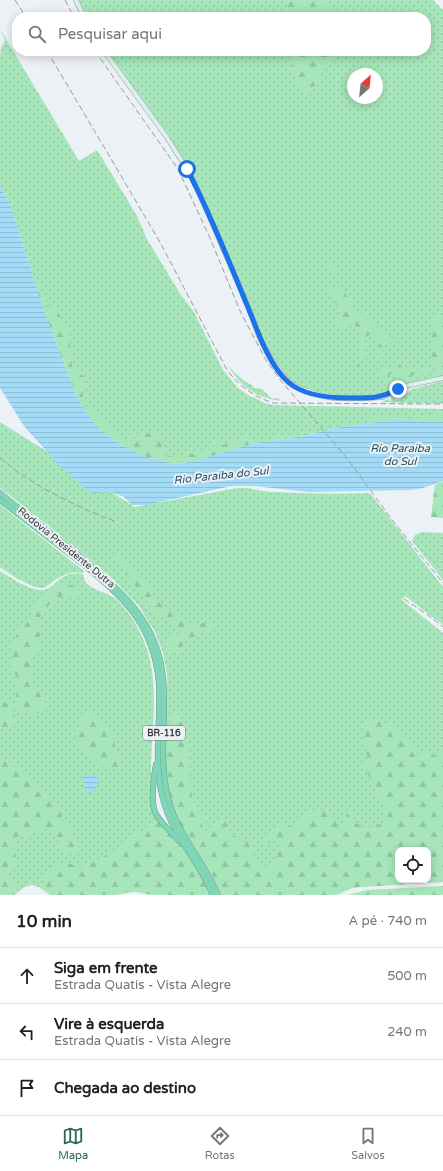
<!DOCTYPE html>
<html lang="pt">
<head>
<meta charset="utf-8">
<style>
	:root { --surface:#fff; --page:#f2f2f2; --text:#202124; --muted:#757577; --line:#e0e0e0; --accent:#296754 }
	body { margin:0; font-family:"Varela Round",sans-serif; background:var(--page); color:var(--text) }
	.controls { position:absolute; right:12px; bottom:12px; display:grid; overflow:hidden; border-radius:8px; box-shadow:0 2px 10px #0003 }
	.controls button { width:36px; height:36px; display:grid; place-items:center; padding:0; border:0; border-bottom:1px solid var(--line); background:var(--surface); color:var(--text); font:20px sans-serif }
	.compass { position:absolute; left:347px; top:68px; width:36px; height:36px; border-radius:50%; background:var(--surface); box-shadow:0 2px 10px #0003; rotate:27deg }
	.stop { position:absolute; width:12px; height:12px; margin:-9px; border:3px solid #1a73e8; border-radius:50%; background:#fff }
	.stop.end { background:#1a73e8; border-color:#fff; box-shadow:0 1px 4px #0008 }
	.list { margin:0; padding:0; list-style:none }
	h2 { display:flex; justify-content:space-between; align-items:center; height:52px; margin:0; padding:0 16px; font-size:17px }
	h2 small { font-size:13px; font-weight:400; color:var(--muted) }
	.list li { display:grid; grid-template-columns:26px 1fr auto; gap:12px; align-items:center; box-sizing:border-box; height:56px; padding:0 16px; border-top:1px solid var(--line) }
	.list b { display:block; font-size:15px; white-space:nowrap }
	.list p { margin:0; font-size:13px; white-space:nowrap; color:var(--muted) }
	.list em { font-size:13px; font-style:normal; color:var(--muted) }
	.icon { flex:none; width:22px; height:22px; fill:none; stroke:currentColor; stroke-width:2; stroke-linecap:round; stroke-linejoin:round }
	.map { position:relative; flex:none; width:443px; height:895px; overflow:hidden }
	.search { position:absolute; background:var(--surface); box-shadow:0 2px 10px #0003; left:12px; right:12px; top:12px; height:44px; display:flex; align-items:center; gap:10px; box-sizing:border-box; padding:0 14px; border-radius:16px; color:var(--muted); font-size:15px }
	.sheet { height:220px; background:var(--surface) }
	nav { display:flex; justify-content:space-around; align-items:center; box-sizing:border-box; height:56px; border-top:1px solid var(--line); background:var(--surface); font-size:11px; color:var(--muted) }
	nav a { display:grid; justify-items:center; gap:2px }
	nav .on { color:var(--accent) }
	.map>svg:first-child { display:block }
</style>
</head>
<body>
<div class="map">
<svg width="443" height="895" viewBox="0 0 443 895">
	<defs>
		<pattern id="green-dots" width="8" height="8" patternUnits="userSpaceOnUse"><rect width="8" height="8" fill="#a6e6ba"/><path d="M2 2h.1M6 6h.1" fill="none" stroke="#90c6a1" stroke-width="1.8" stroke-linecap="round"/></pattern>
		<pattern id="forest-firs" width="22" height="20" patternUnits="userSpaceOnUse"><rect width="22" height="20" fill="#a6e6ba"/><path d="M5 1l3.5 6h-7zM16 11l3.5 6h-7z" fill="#90c6a1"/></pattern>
		<pattern id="water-rules" width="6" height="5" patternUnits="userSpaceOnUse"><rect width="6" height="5" fill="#a4dcf7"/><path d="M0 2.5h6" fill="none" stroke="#8ebed5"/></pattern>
	</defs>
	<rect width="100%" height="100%" fill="#ecf1f5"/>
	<g fill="url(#green-dots)" fill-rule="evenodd">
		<path d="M 78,0 L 433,0 L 443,10 L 443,376 C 431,377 418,380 407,384 C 398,387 391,393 382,395 C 360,399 307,395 290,381 C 280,372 272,357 266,346 L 196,183 L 106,51 L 426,51 L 426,17 L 86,17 ZM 353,74 L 377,74 L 377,98 L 353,98 Z"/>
		<path d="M 0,29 L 79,161 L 97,150 L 136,214 L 147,239 L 179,292 L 194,312 L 223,370 L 238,388 L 248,395 L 265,403 L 273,405 L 443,409 L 443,422 L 400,419 L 334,428 L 305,436 L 255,443 L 195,461 L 143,456 L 86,413 L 45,314 L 10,203 L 0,186 L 0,58 L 1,48 L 5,40 Z"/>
		<path d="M 228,366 L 244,381 L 252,385 L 254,388 C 263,387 267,394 272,399 L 278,398 L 281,401 C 255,397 242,388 228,366 Z"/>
		<path d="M 443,381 L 443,404 L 381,402 L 389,399 L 390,401 L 391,401 L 391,395 L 394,396 L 396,400 L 399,400 L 412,389 Z"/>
		<path d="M 0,422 L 135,507 L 237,488 C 250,487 261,492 274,492 C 306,494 338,494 370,493 L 443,587 L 443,625 L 405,596 L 402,600 L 443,633 L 443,882 L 360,887 L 352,888 L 336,895 L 222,895 L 209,869 L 185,832 L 165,759 L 167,674 L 163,653 L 155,632 L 139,606 L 113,579 L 61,536 L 0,488 ZM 398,850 L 428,850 L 428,880 L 398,880 Z"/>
		<path d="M 0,505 L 84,571 L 83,573 C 69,571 61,575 50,584 C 47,586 45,588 42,588 C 32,589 8,573 0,567 Z"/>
		<path d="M 422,532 L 443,533 L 443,580 L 412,541 L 415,535 Z"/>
		<path d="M 0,571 C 10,577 30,591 42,590 C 56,590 57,570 83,574 C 85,592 107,590 117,600 C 128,611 138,626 144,641 C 161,682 151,729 151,773 C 151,781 150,799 153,806 C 158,819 173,835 182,845 L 152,895 L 138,892 L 131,892 L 114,895 L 51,895 L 39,887 L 31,885 L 23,888 L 14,895 L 0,895 Z"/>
	</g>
	<g fill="url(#forest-firs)" fill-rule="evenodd">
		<path d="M 286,0 L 326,0 L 333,17 L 288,17 Z"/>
		<path d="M 290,51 L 336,51 L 318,82 L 308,92 L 300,90 L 295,83 Z"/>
		<path d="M 326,260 L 338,275 L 343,290 L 353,306 L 370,321 L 371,323 L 374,322 L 376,326 C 382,327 385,327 388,333 L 384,335 L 386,337 L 390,337 L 394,334 L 394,341 C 383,342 380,351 382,360 C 382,363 385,365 385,369 L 388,368 L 390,370 L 390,368 L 388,366 L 392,366 L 395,370 L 400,364 L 402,367 L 405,368 L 409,366 L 413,369 L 419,370 L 423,366 L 427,369 L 432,368 L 433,369 L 432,372 L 429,373 L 425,371 L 422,374 L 417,372 C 411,375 410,377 409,383 L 404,385 L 399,375 L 395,374 L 393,375 L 391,373 L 389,375 L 395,390 L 385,394 L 384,386 L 387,382 L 383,381 L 383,377 L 375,371 L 377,371 L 383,373 L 381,364 L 378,360 C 379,353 378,348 380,342 L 375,335 L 371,334 L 365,337 L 363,356 L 364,357 L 360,367 L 359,373 L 354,375 C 360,360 367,338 354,324 L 352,323 L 344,325 L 343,330 L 337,321 L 338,320 L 340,321 C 340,317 340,314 339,310 C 335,299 326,295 328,283 L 334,290 L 338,286 L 339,282 L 326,264 Z"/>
		<path d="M 35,284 L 39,285 C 44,293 47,301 48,310 L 53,307 C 60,311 59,315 62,321 C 65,325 68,327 67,333 L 70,337 L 70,346 L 73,350 L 71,356 L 72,366 L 81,375 L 86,376 L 89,373 L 94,373 L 86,381 L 82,388 L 84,406 L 88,407 L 99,416 L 103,418 L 110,428 L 121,439 L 132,441 L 131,437 L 135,438 L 138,436 L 141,436 L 141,434 L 145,435 L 153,431 L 154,432 L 154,429 L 160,433 L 164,454 C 171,458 178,456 186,458 L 188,454 L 199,453 L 212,449 L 217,440 L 222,446 L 227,443 L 242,439 L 244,437 C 252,438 261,441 270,439 L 273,436 L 279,438 L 282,437 L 286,438 L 290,435 L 292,438 L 255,443 L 195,461 L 176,464 L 143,456 L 122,445 L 102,431 L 86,413 L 75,392 L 45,314 Z"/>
		<path d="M 438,317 L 443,319 L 443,376 L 436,375 L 435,366 L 431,360 L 433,324 L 434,320 Z"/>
		<path d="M 437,409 L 441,409 L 443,422 L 400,419 L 367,423 L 372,416 L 416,419 L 427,416 L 436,418 L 438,416 Z"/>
		<path d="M 443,481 L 443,518 L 431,517 L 435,485 Z"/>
		<path d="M 114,554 L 118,555 L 144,577 L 157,601 L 180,617 L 192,623 L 217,623 L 208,631 L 187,640 L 177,652 L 170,651 L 166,646 C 166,636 173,636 181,635 L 182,631 L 154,612 L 125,571 Z"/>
		<path d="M 58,585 C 67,584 77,584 80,594 L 76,599 L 64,596 L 56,598 L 48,606 L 39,619 L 38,624 L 41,639 L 37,648 L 33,654 L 31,658 L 31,670 L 32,679 L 44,697 L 44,705 L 42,710 L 38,713 L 34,715 L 25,713 L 18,707 L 16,702 L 17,678 L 10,664 L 12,645 L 17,634 L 27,623 L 34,608 L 42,597 L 52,588 Z"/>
		<path d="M 0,698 C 15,699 23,732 0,729 Z"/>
		<path d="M 175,707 L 183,724 L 189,751 L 189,776 L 192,795 L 198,813 L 203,818 L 201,828 L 209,834 L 217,821 L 218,819 L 224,820 L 227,822 L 229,830 L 233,836 L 247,839 L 252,843 C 253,849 253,857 255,862 C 257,867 266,873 271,868 C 278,861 280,847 276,838 L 266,845 L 263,841 C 267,838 271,836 273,832 C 277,825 277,820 287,820 L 285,823 L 286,825 L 293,827 C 307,818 312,805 331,813 L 338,822 L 342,824 L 345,820 L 347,810 L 353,813 L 354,821 L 362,827 L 371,828 L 376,824 L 383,825 L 382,820 L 386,815 L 386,812 L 380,802 L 376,786 L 364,768 C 365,763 368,758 367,753 C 364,743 361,736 366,725 C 375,710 410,737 415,747 C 417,749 417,753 418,756 L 421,757 L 426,752 L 436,756 L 443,753 L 443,882 L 360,887 L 352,888 L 336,895 L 222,895 L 217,883 L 178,821 L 170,800 L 165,759 L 166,730 L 171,722 ZM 398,850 L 428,850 L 428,880 L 398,880 Z"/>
		<path d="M 91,713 L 97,714 L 100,716 L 115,739 L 115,749 L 121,763 L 121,767 L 117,770 L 106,770 L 95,759 L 81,752 C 75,735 73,723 91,713 Z"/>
		<path d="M 0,756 L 7,760 L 57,802 L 62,818 L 74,834 L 79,848 L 75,853 C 71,854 66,854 63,850 C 60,847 60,842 57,838 C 49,826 38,828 28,837 L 18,836 L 15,838 C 12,845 17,852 15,860 C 14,867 9,871 10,879 C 11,883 16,886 15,890 C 15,892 12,894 11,895 L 0,895 Z"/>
		<path d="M 159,820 L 186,851 L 212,895 L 152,895 L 138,892 L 131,892 L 114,895 L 51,895 L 39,887 L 45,881 L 46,873 L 50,866 L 60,866 L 68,863 L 79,867 L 89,865 L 108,854 L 120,850 L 138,834 Z"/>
		<path d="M 443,886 L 443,895 L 347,895 L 367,890 Z"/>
	</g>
	<g fill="url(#water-rules)">
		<path d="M 0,186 L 10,203 L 45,314 L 75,392 L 86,413 L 102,431 L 122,445 L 143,456 L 176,464 L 195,461 L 255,443 L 305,436 L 334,428 L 400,419 L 443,422 L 443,481 L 423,488 L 411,490 L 309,492 L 253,486 L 231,486 L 147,505 L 132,505 L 124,497 L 111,492 L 95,493 L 87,490 L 59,465 L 24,426 L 0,388 Z"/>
		<path d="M 86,774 L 90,776 L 95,776 L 100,781 L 98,785 L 90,793 C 82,790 85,783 84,777 Z"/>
	</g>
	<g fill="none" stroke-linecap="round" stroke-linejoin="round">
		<g stroke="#adb0b5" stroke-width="5.5">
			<g id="secondary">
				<path d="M 76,0 L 84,17"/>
				<path d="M 104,51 L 166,136 L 187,169 L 198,190 L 250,311 L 260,339 L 272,360 L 289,383 L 304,390 L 323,396 L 334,398 L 371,398 L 383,397 L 406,386 L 443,378"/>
			</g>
		</g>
		<g stroke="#679f8b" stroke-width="6">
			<g id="highway">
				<path d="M 0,493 C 27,516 56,536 83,559 C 123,592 158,623 163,678 C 167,720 157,763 170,805 C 180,838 205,863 218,895"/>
				<path d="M 0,500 C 28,522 56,543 84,565 C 101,579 118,593 132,611 C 148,632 157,658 159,684 C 161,722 153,762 163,799 C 172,835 199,861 213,895"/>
				<path d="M 156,764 C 154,776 150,803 156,814 C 162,824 172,833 179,841"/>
			</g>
		</g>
		<use href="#secondary" stroke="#d9f2e9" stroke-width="4"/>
		<use href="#highway" stroke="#80d5b6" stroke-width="5"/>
		<g stroke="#999c9f" stroke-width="1" stroke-dasharray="6 3" stroke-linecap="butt">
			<path d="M 15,0 L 26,17"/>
			<path d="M 65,0 L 74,17"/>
			<path d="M 47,51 L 110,157 L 161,244 L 227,370 C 240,387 253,396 273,403 L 443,404"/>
			<path d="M 95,51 L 178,169 L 210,238 L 241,313 L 266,360 L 281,381 L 346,457 L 393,521 L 443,583"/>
			<path d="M 0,458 C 33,486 73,505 114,521"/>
			<path d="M 404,599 L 428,615 L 443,627"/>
		</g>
	</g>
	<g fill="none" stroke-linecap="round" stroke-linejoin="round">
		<path stroke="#1a73e8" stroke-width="5" d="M 187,169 C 210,213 228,259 247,305 C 257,329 268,364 288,382 C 304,396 329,398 349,398 C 369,398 380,399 398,389"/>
	</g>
	<g text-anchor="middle" stroke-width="4" stroke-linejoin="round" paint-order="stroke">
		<rect fill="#ecf1f5" stroke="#6f7174" stroke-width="1" x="143" y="726" width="42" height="14" rx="3"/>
		<g font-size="9" font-weight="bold" fill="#393a3c">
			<text x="164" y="736">BR-116</text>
		</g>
		<g font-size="10" fill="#393a3c" stroke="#ecf1f5">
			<text transform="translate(67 547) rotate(39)" y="4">Rodovia Presidente Dutra</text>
		</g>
		<g font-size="11" font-style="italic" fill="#234f61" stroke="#ecf1f5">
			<text x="400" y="452">Rio Paraiba<tspan x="400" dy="13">do Sul</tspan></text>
			<text transform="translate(221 475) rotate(-6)" y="4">Rio Paraíba do Sul</text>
		</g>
	</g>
</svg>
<div class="controls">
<button><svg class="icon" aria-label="locate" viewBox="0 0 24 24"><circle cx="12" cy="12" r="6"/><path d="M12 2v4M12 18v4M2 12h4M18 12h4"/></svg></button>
</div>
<svg class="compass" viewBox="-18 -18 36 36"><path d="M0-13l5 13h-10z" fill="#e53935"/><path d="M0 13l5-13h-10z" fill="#757577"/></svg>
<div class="stop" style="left:187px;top:169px"></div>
<div class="stop end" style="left:398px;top:389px"></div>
<div class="search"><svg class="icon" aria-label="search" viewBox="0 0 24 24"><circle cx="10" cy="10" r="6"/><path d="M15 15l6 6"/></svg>Pesquisar aqui</div>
</div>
<section class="sheet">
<h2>10 min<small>A pé · 740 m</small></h2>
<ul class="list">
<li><svg class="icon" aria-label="ahead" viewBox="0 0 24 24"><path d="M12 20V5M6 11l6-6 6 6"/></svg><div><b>Siga em frente</b><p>Estrada Quatis - Vista Alegre</p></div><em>500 m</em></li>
<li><svg class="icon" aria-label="left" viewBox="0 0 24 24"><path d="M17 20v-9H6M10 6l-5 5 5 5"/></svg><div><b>Vire à esquerda</b><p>Estrada Quatis - Vista Alegre</p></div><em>240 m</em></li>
<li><svg class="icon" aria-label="arrive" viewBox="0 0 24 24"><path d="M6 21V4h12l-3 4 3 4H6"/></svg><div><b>Chegada ao destino</b></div></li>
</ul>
</section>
<nav>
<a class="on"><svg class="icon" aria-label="map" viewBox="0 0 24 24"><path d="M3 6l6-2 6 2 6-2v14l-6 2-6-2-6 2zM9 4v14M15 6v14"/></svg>Mapa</a>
<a><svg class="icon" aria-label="directions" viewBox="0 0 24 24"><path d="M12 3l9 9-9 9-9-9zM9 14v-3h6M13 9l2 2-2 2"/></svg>Rotas</a>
<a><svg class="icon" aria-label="saved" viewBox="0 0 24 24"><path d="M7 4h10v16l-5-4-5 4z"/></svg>Salvos</a>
</nav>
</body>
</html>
